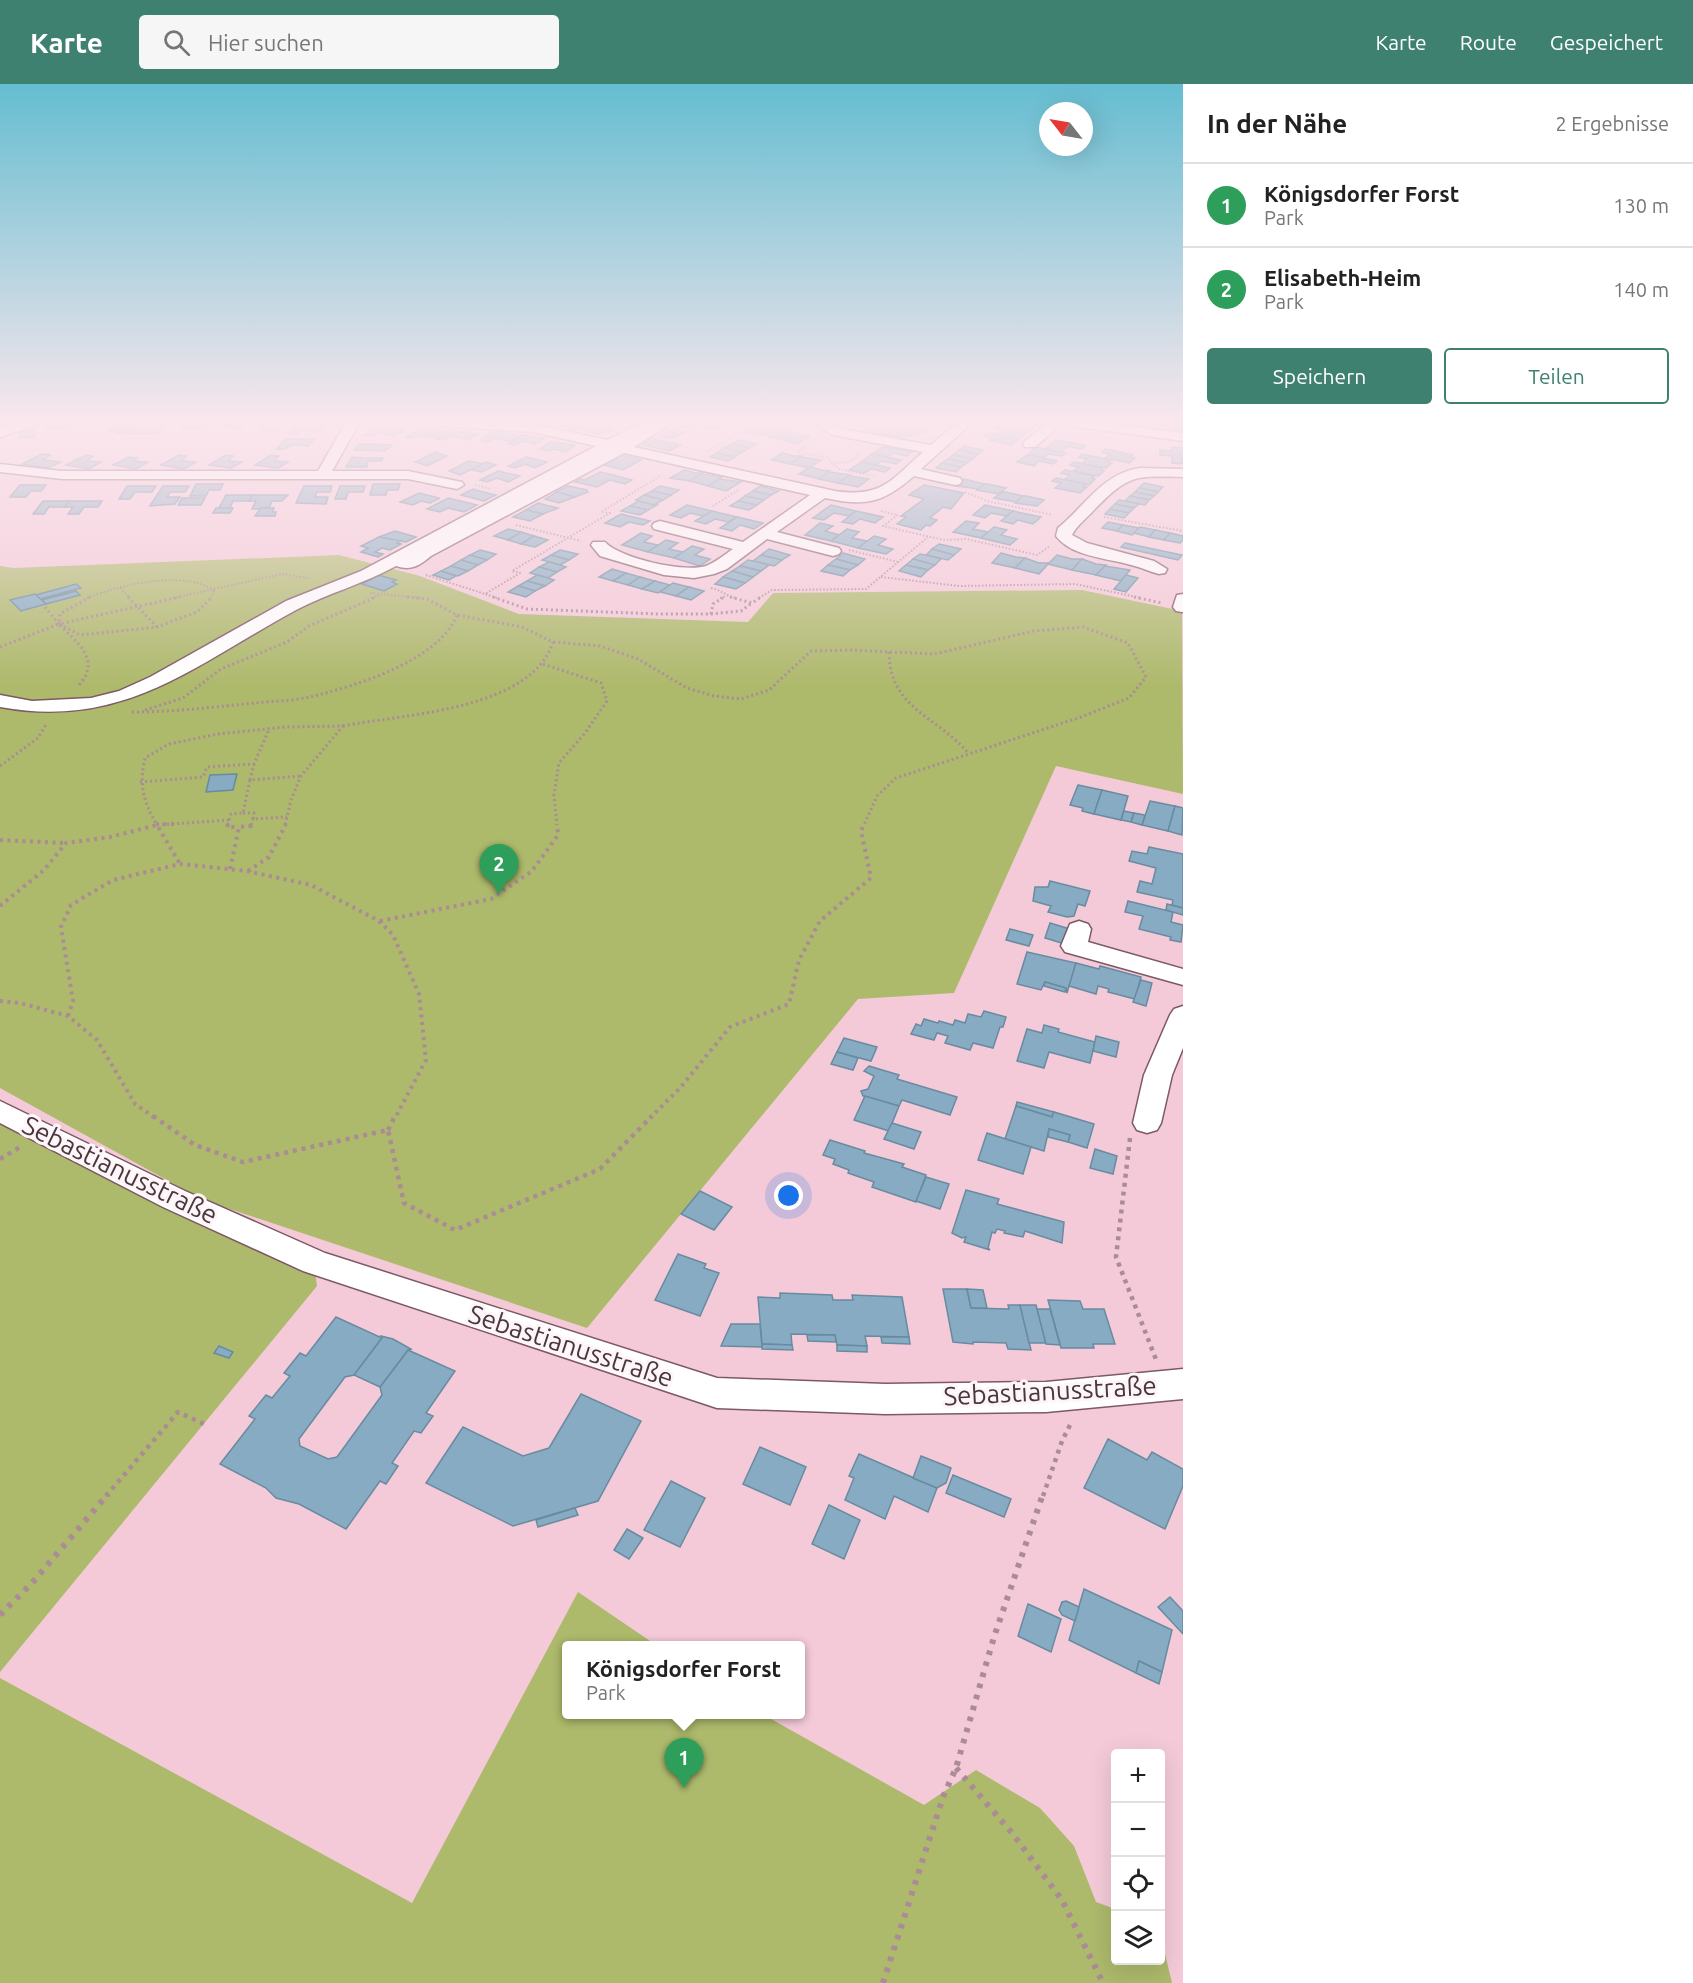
<!DOCTYPE html>
<html lang="de">
<head>
<meta charset="utf-8">
<style>
	:root { --surface:#fff; --page:#f6f6f6; --text:#222; --muted:#767676; --line:#e0e0e0; --accent:#3f8171 }
	body { margin:0; font-family:Ubuntu,sans-serif; background:var(--page); color:var(--text) }
	.controls { position:absolute; right:18px; bottom:18px; display:grid; overflow:hidden; border-radius:6px; box-shadow:0 6px 24px #0002 }
	.controls button { width:54px; height:54px; display:grid; place-items:center; padding:0; border:0; border-bottom:2px solid var(--line); background:var(--surface); color:var(--text); font:30px sans-serif }
	.compass { position:absolute; left:1039px; top:18px; width:54px; height:54px; border-radius:50%; background:var(--surface); box-shadow:0 6px 24px #0002; rotate:301deg }
	.you { position:absolute; left:789px; top:1112px; width:21px; height:21px; margin:-15px; border:4px solid #fff; border-radius:50%; background:#1a73e8; box-shadow:0 0 0 9px #1a73e833 }
	.badge { display:grid; place-items:center; width:39px; height:39px; border-radius:50%; background:var(--accent); color:#fff; font-size:20px; font-weight:700 }
	.pin { position:absolute; translate:-50% -50px; filter:drop-shadow(0 2px 3px #0008) }
	.pin::after { content:''; position:absolute; top:32px; width:21px; height:18px; background:inherit; clip-path:polygon(0 0,100% 0,50% 100%) }
	.popup { position:absolute; left:562px; top:1557px; width:243px; height:78px; box-sizing:border-box; display:grid; place-content:center; border-radius:6px; background:var(--surface); filter:drop-shadow(0 2px 4px #0005); font-size:20px; white-space:nowrap; color:var(--muted) }
	.popup b { font-size:22px; color:var(--text) }
	.popup::after { content:''; position:absolute; left:50%; top:100%; margin-left:-12px; border:12px solid transparent; border-top-color:var(--surface) }
	.list { margin:0; padding:0; list-style:none }
	h2 { display:flex; justify-content:space-between; align-items:center; height:78px; margin:0; padding:0 24px; font-size:26px }
	h2 small { font-size:20px; font-weight:400; color:var(--muted) }
	.list li { display:grid; grid-template-columns:39px 1fr auto; gap:18px; align-items:center; box-sizing:border-box; height:84px; padding:0 24px; border-top:2px solid var(--line) }
	.list b { display:block; font-size:22px; white-space:nowrap }
	.list p { margin:0; font-size:20px; white-space:nowrap; color:var(--muted) }
	.list em { font-size:20px; font-style:normal; color:var(--muted) }
	.actions { display:flex; gap:12px; padding:18px 24px }
	.actions a { flex:1; padding:14px 0; border:2px solid var(--accent); border-radius:6px; text-align:center; font-size:21px; color:var(--accent) }
	.actions .main { background:var(--accent); color:#fff }
	.icon { flex:none; width:33px; height:33px; fill:none; stroke:currentColor; stroke-width:2; stroke-linecap:round; stroke-linejoin:round }
	.map { position:relative; flex:none; width:1183px; height:1899px; overflow:hidden }
	header { display:flex; align-items:center; gap:36px; box-sizing:border-box; height:84px; padding:0 30px; background:var(--accent); color:#fff }
	header strong { font-size:28px }
	nav { display:flex; gap:33px; margin-inline-start:auto; font-size:21px }
	.search { width:420px; height:54px; background:var(--page); display:flex; align-items:center; gap:15px; box-sizing:border-box; padding:0 21px; border-radius:6px; color:var(--muted); font-size:22px }
	main { display:flex }
	aside { flex:1; background:var(--surface) }
	.map>svg:first-child { display:block }
</style>
</head>
<body>
<header>
<strong>Karte</strong>
<div class="search"><svg class="icon" aria-label="search" viewBox="0 0 24 24"><circle cx="10" cy="10" r="6"/><path d="M15 15l6 6"/></svg>Hier suchen</div>
<nav><a>Karte</a><a>Route</a><a>Gespeichert</a></nav>
</header>
<main>
<div class="map">
<svg width="1183" height="1899" viewBox="0 0 1183 1899">
	<rect width="100%" height="100%" fill="#f4cad8"/>
	<g fill="#adb96b">
		<path d="M 339,471 L 420,492 L 519,530 L 748,538 L 773,509 L 1082,506 L 1182,527 L 1183,710 L 1056,682 L 954,909 L 858,915 L 587,1244 L 203,1116 L 0,1004 L 0,482 L 14,484 Z"/>
		<path d="M 0,1028 L 314,1180 L 317,1202 L 0,1588 Z"/>
		<path d="M 578,1508 L 656,1561 L 567,1562 L 567,1630 L 764,1631 L 924,1721 L 976,1686 L 1040,1724 L 1074,1762 L 1096,1818 L 1115,1825 L 1116,1876 L 1160,1876 L 1161,1853 L 1172,1899 L 0,1899 L 0,1594 L 412,1819 Z"/>
	</g>
	<g fill="#87abc2" stroke="#688ba1" stroke-width="1.5">
		<path d="M 71,338 L 71,343 L 46,346 L 47,339 Z"/>
		<path d="M 117,338 L 169,338 L 159,348 L 108,347 Z"/>
		<path d="M 226,338 L 236,338 L 245,339 L 241,344 L 221,343 Z"/>
		<path d="M 564,338 L 578,338 L 576,339 L 588,342 L 574,346 L 557,340 Z"/>
		<path d="M 603,338 L 607,340 L 599,343 L 611,346 L 597,350 L 580,344 Z"/>
		<path d="M 682,338 L 708,338 L 724,341 L 717,346 L 695,341 L 690,344 L 676,341 Z"/>
		<path d="M 862,338 L 922,338 L 925,339 L 928,347 L 906,353 L 871,349 L 865,348 L 864,345 L 878,346 L 879,342 L 876,339 Z"/>
		<path d="M 1003,338 L 1021,338 L 1033,340 L 1030,342 L 1034,343 L 1027,348 L 1005,344 L 1010,339 Z"/>
		<path d="M 1154,338 L 1183,338 L 1183,341 L 1182,345 L 1153,341 Z"/>
		<path d="M 191,339 L 195,340 L 208,340 L 204,344 L 182,346 Z"/>
		<path d="M 267,340 L 283,340 L 278,347 L 261,346 Z"/>
		<path d="M 295,340 L 324,341 L 320,347 L 301,346 L 297,350 L 288,350 Z"/>
		<path d="M 755,341 L 766,344 L 774,344 L 763,351 L 743,348 Z"/>
		<path d="M 381,342 L 405,346 L 395,352 L 380,349 L 370,352 L 364,351 Z"/>
		<path d="M 997,342 L 1024,347 L 1021,349 L 1025,350 L 1018,355 L 996,351 L 1002,346 L 994,345 Z"/>
		<path d="M 422,344 L 447,348 L 437,354 L 422,351 L 413,354 L 406,353 Z"/>
		<path d="M 774,344 L 773,345 L 792,348 L 780,355 L 763,351 Z"/>
		<path d="M 674,345 L 686,348 L 672,354 L 660,352 Z"/>
		<path d="M 35,346 L 34,353 L 20,354 L 21,347 Z"/>
		<path d="M 452,346 L 477,350 L 478,350 L 468,356 L 452,352 L 444,356 L 437,355 Z"/>
		<path d="M 118,347 L 128,347 L 159,348 L 157,350 L 126,350 L 116,349 Z"/>
		<path d="M 495,347 L 520,352 L 511,358 L 495,354 L 487,358 L 480,356 Z"/>
		<path d="M 792,348 L 791,349 L 810,352 L 797,360 L 780,355 Z"/>
		<path d="M 988,349 L 1015,354 L 1012,357 L 1016,357 L 1011,361 L 989,356 L 992,354 L 985,352 Z"/>
		<path d="M 522,351 L 545,354 L 535,360 L 523,357 L 515,361 L 508,360 Z"/>
		<path d="M 285,355 L 314,355 L 309,362 L 291,361 L 285,365 L 277,365 Z"/>
		<path d="M 652,355 L 667,358 L 681,361 L 669,367 L 643,361 Z"/>
		<path d="M 739,356 L 756,360 L 749,364 L 731,360 Z"/>
		<path d="M 1055,356 L 1066,358 L 1085,361 L 1082,365 L 1067,362 L 1061,368 L 1045,365 Z"/>
		<path d="M 552,357 L 553,358 L 575,361 L 566,368 L 554,365 L 548,367 L 540,365 Z"/>
		<path d="M 360,360 L 392,361 L 385,367 L 354,366 Z"/>
		<path d="M 731,360 L 749,364 L 742,368 L 724,364 Z"/>
		<path d="M 964,362 L 983,366 L 978,370 L 959,366 Z"/>
		<path d="M 883,363 L 912,368 L 907,372 L 893,369 L 887,373 L 872,370 Z"/>
		<path d="M 1036,363 L 1045,365 L 1066,369 L 1062,372 L 1048,370 L 1043,374 L 1027,371 Z"/>
		<path d="M 1172,363 L 1183,364 L 1183,369 L 1181,369 L 1183,380 L 1172,379 L 1172,372 L 1160,371 L 1160,366 L 1172,367 Z"/>
		<path d="M 724,364 L 742,368 L 735,373 L 717,369 Z"/>
		<path d="M 1105,365 L 1133,371 L 1131,373 L 1135,374 L 1129,379 L 1105,374 L 1110,370 L 1102,368 Z"/>
		<path d="M 959,366 L 978,370 L 973,375 L 953,371 Z"/>
		<path d="M 436,368 L 447,372 L 427,382 L 415,378 Z"/>
		<path d="M 717,369 L 735,373 L 728,377 L 710,373 Z"/>
		<path d="M 782,369 L 794,372 L 802,372 L 790,380 L 772,376 Z"/>
		<path d="M 42,370 L 50,371 L 43,376 L 61,378 L 48,384 L 22,380 Z"/>
		<path d="M 872,370 L 887,373 L 901,376 L 896,380 L 882,377 L 876,381 L 861,378 Z"/>
		<path d="M 1082,370 L 1111,376 L 1108,378 L 1112,379 L 1106,384 L 1082,380 L 1087,375 L 1079,373 Z"/>
		<path d="M 86,371 L 93,372 L 87,377 L 101,378 L 89,385 L 66,381 Z"/>
		<path d="M 179,371 L 186,372 L 181,377 L 196,378 L 184,385 L 161,381 Z"/>
		<path d="M 226,371 L 233,372 L 228,377 L 242,378 L 231,384 L 209,381 Z"/>
		<path d="M 271,371 L 279,372 L 274,377 L 288,378 L 278,384 L 255,381 Z"/>
		<path d="M 621,371 L 641,376 L 623,386 L 603,381 Z"/>
		<path d="M 953,371 L 973,375 L 967,379 L 948,375 Z"/>
		<path d="M 1027,371 L 1043,374 L 1057,377 L 1053,380 L 1039,377 L 1034,382 L 1017,378 Z"/>
		<path d="M 802,372 L 801,373 L 821,376 L 809,384 L 790,380 Z"/>
		<path d="M 129,373 L 137,374 L 133,377 L 148,378 L 136,385 L 113,381 Z"/>
		<path d="M 352,373 L 364,374 L 383,374 L 381,377 L 368,377 L 367,383 L 346,383 Z"/>
		<path d="M 526,373 L 547,378 L 535,384 L 525,380 L 515,384 L 508,382 Z"/>
		<path d="M 948,375 L 967,379 L 961,383 L 942,379 Z"/>
		<path d="M 469,377 L 483,380 L 460,391 L 449,387 Z"/>
		<path d="M 486,378 L 496,381 L 482,388 L 472,386 Z"/>
		<path d="M 861,378 L 876,381 L 890,384 L 885,388 L 871,385 L 864,389 L 849,386 Z"/>
		<path d="M 1074,378 L 1103,384 L 1101,386 L 1104,387 L 1098,392 L 1073,387 L 1079,383 L 1070,381 Z"/>
		<path d="M 942,379 L 961,383 L 956,388 L 936,384 Z"/>
		<path d="M 810,383 L 822,386 L 830,387 L 819,395 L 799,390 Z"/>
		<path d="M 684,386 L 695,389 L 703,389 L 690,397 L 670,394 Z"/>
		<path d="M 1065,386 L 1095,392 L 1092,394 L 1095,395 L 1089,401 L 1064,396 L 1070,391 L 1061,389 Z"/>
		<path d="M 498,387 L 520,392 L 508,398 L 497,394 L 487,398 L 480,396 Z"/>
		<path d="M 830,387 L 829,388 L 850,391 L 838,399 L 819,395 Z"/>
		<path d="M 600,388 L 609,390 L 632,396 L 625,400 L 610,396 L 597,403 L 575,398 L 580,395 L 585,396 Z"/>
		<path d="M 703,389 L 702,390 L 722,393 L 708,402 L 690,397 Z"/>
		<path d="M 850,391 L 849,392 L 869,395 L 858,403 L 838,399 Z"/>
		<path d="M 722,394 L 720,395 L 741,398 L 726,407 L 708,402 Z"/>
		<path d="M 1056,394 L 1086,400 L 1083,403 L 1087,403 L 1080,409 L 1055,404 L 1061,399 L 1052,397 Z"/>
		<path d="M 964,395 L 985,400 L 978,405 L 956,402 Z"/>
		<path d="M 1144,399 L 1163,403 L 1158,408 L 1139,404 Z"/>
		<path d="M 196,400 L 223,400 L 220,406 L 209,406 L 206,412 L 190,412 Z"/>
		<path d="M 373,400 L 400,400 L 398,406 L 387,406 L 386,411 L 370,411 Z"/>
		<path d="M 985,400 L 988,400 L 1006,404 L 999,410 L 977,406 Z"/>
		<path d="M 20,401 L 46,401 L 41,407 L 31,407 L 26,413 L 10,413 Z"/>
		<path d="M 924,401 L 964,409 L 951,425 L 943,423 L 930,434 L 937,436 L 930,442 L 926,441 L 921,446 L 897,440 L 906,433 L 901,432 L 924,415 L 909,411 Z"/>
		<path d="M 127,402 L 156,402 L 152,408 L 135,408 L 130,415 L 119,415 Z"/>
		<path d="M 163,402 L 189,402 L 185,408 L 170,408 L 167,413 L 180,413 L 175,420 L 150,422 Z"/>
		<path d="M 304,402 L 332,402 L 330,408 L 317,408 L 315,413 L 328,413 L 326,420 L 296,419 Z"/>
		<path d="M 340,402 L 365,402 L 363,408 L 348,408 L 346,415 L 335,415 Z"/>
		<path d="M 568,402 L 587,406 L 588,408 L 575,413 L 556,408 Z"/>
		<path d="M 660,402 L 679,406 L 671,411 L 652,407 Z"/>
		<path d="M 760,402 L 779,407 L 771,411 L 753,407 Z"/>
		<path d="M 1139,404 L 1158,408 L 1154,412 L 1135,408 Z"/>
		<path d="M 473,405 L 487,409 L 496,411 L 484,417 L 461,411 Z"/>
		<path d="M 652,407 L 671,411 L 663,416 L 644,411 Z"/>
		<path d="M 753,407 L 771,411 L 764,416 L 745,412 Z"/>
		<path d="M 557,408 L 575,413 L 559,419 L 545,415 Z"/>
		<path d="M 1002,408 L 1005,408 L 1023,412 L 1016,418 L 994,414 Z"/>
		<path d="M 1135,408 L 1154,412 L 1149,416 L 1130,412 Z"/>
		<path d="M 419,409 L 439,414 L 440,414 L 430,419 L 421,417 L 413,421 L 400,418 Z"/>
		<path d="M 226,411 L 252,411 L 249,417 L 233,417 L 230,424 L 219,424 Z"/>
		<path d="M 252,411 L 288,411 L 282,417 L 272,417 L 269,424 L 252,425 L 256,417 L 249,417 Z"/>
		<path d="M 644,411 L 663,416 L 654,421 L 636,416 Z"/>
		<path d="M 745,412 L 764,416 L 757,421 L 738,417 Z"/>
		<path d="M 1023,412 L 1026,412 L 1044,416 L 1037,422 L 1015,419 Z"/>
		<path d="M 1130,412 L 1149,416 L 1145,421 L 1125,417 Z"/>
		<path d="M 182,414 L 205,414 L 201,421 L 178,421 Z"/>
		<path d="M 448,414 L 477,421 L 464,428 L 448,424 L 440,428 L 427,425 Z"/>
		<path d="M 1119,416 L 1125,417 L 1139,420 L 1134,424 L 1115,420 Z"/>
		<path d="M 43,417 L 69,417 L 65,423 L 49,423 L 44,430 L 33,430 Z"/>
		<path d="M 69,417 L 102,417 L 98,423 L 84,423 L 79,430 L 68,430 L 73,423 L 65,423 Z"/>
		<path d="M 638,417 L 654,421 L 657,421 L 648,426 L 630,422 Z"/>
		<path d="M 738,417 L 757,421 L 749,426 L 730,422 Z"/>
		<path d="M 538,419 L 545,421 L 558,424 L 543,430 L 526,426 Z"/>
		<path d="M 1115,420 L 1134,424 L 1129,429 L 1110,425 Z"/>
		<path d="M 687,421 L 712,427 L 703,432 L 690,429 L 681,434 L 670,431 Z"/>
		<path d="M 831,421 L 856,427 L 849,432 L 834,429 L 824,436 L 813,434 Z"/>
		<path d="M 985,421 L 1013,427 L 1006,432 L 991,429 L 985,434 L 973,431 Z"/>
		<path d="M 630,422 L 648,426 L 640,431 L 621,427 Z"/>
		<path d="M 216,424 L 233,424 L 230,429 L 213,429 Z"/>
		<path d="M 274,424 L 272,428 L 276,428 L 275,432 L 255,432 L 261,424 Z"/>
		<path d="M 1110,425 L 1129,429 L 1124,434 L 1105,430 Z"/>
		<path d="M 526,426 L 543,430 L 530,437 L 513,433 Z"/>
		<path d="M 712,427 L 737,433 L 728,438 L 715,435 L 706,440 L 695,437 Z"/>
		<path d="M 856,427 L 883,433 L 875,439 L 860,435 L 853,440 L 842,438 Z"/>
		<path d="M 1013,427 L 1041,433 L 1033,440 L 1018,436 L 1013,440 L 1001,437 Z"/>
		<path d="M 621,430 L 650,437 L 643,441 L 629,438 L 620,443 L 605,439 Z"/>
		<path d="M 737,433 L 763,439 L 754,445 L 740,441 L 732,447 L 720,444 Z"/>
		<path d="M 966,437 L 979,439 L 973,445 L 988,448 L 981,454 L 953,448 Z"/>
		<path d="M 1108,438 L 1123,441 L 1117,447 L 1102,444 Z"/>
		<path d="M 820,439 L 833,442 L 825,447 L 840,451 L 831,457 L 805,451 Z"/>
		<path d="M 1123,441 L 1139,444 L 1132,451 L 1117,447 Z"/>
		<path d="M 994,443 L 1007,446 L 1001,451 L 1017,455 L 1010,461 L 981,454 Z"/>
		<path d="M 1140,443 L 1155,446 L 1149,453 L 1134,449 Z"/>
		<path d="M 508,445 L 521,448 L 508,456 L 494,452 Z"/>
		<path d="M 847,445 L 859,448 L 852,454 L 867,457 L 858,464 L 831,457 Z"/>
		<path d="M 1155,446 L 1170,449 L 1164,456 L 1149,453 Z"/>
		<path d="M 395,447 L 416,453 L 406,458 L 379,453 Z"/>
		<path d="M 521,448 L 534,452 L 521,460 L 508,456 Z"/>
		<path d="M 641,449 L 652,452 L 644,458 L 658,461 L 648,468 L 622,461 Z"/>
		<path d="M 1170,449 L 1183,452 L 1183,456 L 1180,459 L 1164,456 Z"/>
		<path d="M 534,452 L 548,456 L 535,463 L 521,460 Z"/>
		<path d="M 874,452 L 886,455 L 878,461 L 893,465 L 886,470 L 858,464 Z"/>
		<path d="M 379,453 L 401,457 L 397,459 L 401,460 L 390,466 L 382,464 L 375,468 L 383,470 L 378,473 L 361,468 L 368,464 L 361,462 Z"/>
		<path d="M 666,456 L 678,459 L 669,465 L 683,468 L 674,474 L 648,468 Z"/>
		<path d="M 1125,459 L 1182,471 L 1178,476 L 1121,463 Z"/>
		<path d="M 939,460 L 961,465 L 954,471 L 932,465 Z"/>
		<path d="M 692,462 L 704,465 L 695,471 L 710,475 L 700,482 L 674,474 Z"/>
		<path d="M 769,465 L 790,471 L 782,476 L 761,471 Z"/>
		<path d="M 932,465 L 954,471 L 948,476 L 926,471 Z"/>
		<path d="M 480,466 L 496,470 L 487,476 L 470,471 Z"/>
		<path d="M 560,466 L 578,470 L 569,476 L 551,471 Z"/>
		<path d="M 843,469 L 865,475 L 858,481 L 836,475 Z"/>
		<path d="M 1001,469 L 1016,473 L 1025,474 L 1015,484 L 992,479 Z"/>
		<path d="M 920,470 L 926,471 L 941,475 L 935,481 L 913,475 Z"/>
		<path d="M 470,471 L 487,476 L 478,481 L 461,476 Z"/>
		<path d="M 551,471 L 569,476 L 560,481 L 542,476 Z"/>
		<path d="M 761,471 L 782,476 L 774,482 L 753,477 Z"/>
		<path d="M 1057,471 L 1072,475 L 1082,475 L 1072,486 L 1048,480 Z"/>
		<path d="M 1025,474 L 1039,479 L 1049,479 L 1039,490 L 1015,484 Z"/>
		<path d="M 836,475 L 858,481 L 850,486 L 828,481 Z"/>
		<path d="M 913,475 L 935,481 L 928,486 L 906,481 Z"/>
		<path d="M 1082,475 L 1096,480 L 1106,481 L 1096,491 L 1072,486 Z"/>
		<path d="M 461,476 L 478,481 L 468,487 L 451,482 Z"/>
		<path d="M 748,476 L 753,477 L 769,481 L 761,487 L 740,482 Z"/>
		<path d="M 549,478 L 560,481 L 566,483 L 557,488 L 539,483 Z"/>
		<path d="M 828,481 L 850,486 L 843,492 L 821,487 Z"/>
		<path d="M 906,481 L 928,486 L 921,493 L 899,487 Z"/>
		<path d="M 1106,481 L 1105,482 L 1130,486 L 1121,497 L 1096,491 Z"/>
		<path d="M 451,482 L 468,487 L 458,492 L 441,487 Z"/>
		<path d="M 740,482 L 761,487 L 753,493 L 732,487 Z"/>
		<path d="M 539,483 L 557,488 L 548,494 L 530,489 Z"/>
		<path d="M 612,485 L 626,489 L 613,497 L 599,493 Z"/>
		<path d="M 441,487 L 456,492 L 449,496 L 433,491 Z"/>
		<path d="M 732,487 L 753,493 L 745,499 L 723,493 Z"/>
		<path d="M 626,489 L 640,493 L 628,501 L 613,497 Z"/>
		<path d="M 378,491 L 396,496 L 392,498 L 397,500 L 384,507 L 362,500 Z"/>
		<path d="M 537,491 L 548,494 L 554,496 L 545,502 L 527,497 Z"/>
		<path d="M 1126,491 L 1138,494 L 1126,508 L 1114,505 Z"/>
		<path d="M 640,493 L 655,497 L 642,505 L 628,501 Z"/>
		<path d="M 723,493 L 745,499 L 736,505 L 715,500 Z"/>
		<path d="M 527,497 L 545,502 L 535,507 L 518,502 Z"/>
		<path d="M 655,497 L 670,501 L 658,509 L 642,505 Z"/>
		<path d="M 673,499 L 689,503 L 676,512 L 660,508 Z"/>
		<path d="M 76,500 L 81,504 L 40,515 L 36,511 Z"/>
		<path d="M 518,502 L 535,507 L 526,513 L 508,508 Z"/>
		<path d="M 689,503 L 704,507 L 691,516 L 676,512 Z"/>
		<path d="M 76,507 L 80,511 L 46,520 L 42,516 Z"/>
		<path d="M 35,510 L 46,520 L 21,527 L 10,516 Z"/>
		<path d="M 237,690 L 233,706 L 206,708 L 210,691 Z"/>
		<path d="M 1078,701 L 1102,706 L 1094,730 L 1082,727 L 1083,724 L 1070,721 Z"/>
		<path d="M 1102,706 L 1128,712 L 1121,736 L 1094,730 Z"/>
		<path d="M 1150,717 L 1175,722 L 1168,747 L 1142,741 Z"/>
		<path d="M 1175,722 L 1183,724 L 1182,751 L 1168,747 Z"/>
		<path d="M 1124,727 L 1134,729 L 1131,738 L 1121,736 Z"/>
		<path d="M 1134,729 L 1145,731 L 1142,741 L 1131,738 Z"/>
		<path d="M 1149,763 L 1183,770 L 1183,824 L 1172,821 L 1173,816 L 1137,808 L 1140,797 L 1152,800 L 1156,784 L 1129,777 L 1132,767 L 1147,770 Z"/>
		<path d="M 1050,797 L 1090,807 L 1085,822 L 1078,820 L 1074,832 L 1067,833 L 1048,828 L 1051,822 L 1033,817 L 1035,803 L 1048,803 Z"/>
		<path d="M 1128,817 L 1173,828 L 1171,838 L 1183,841 L 1181,858 L 1170,856 L 1171,853 L 1139,845 L 1143,832 L 1125,828 Z"/>
		<path d="M 1167,820 L 1183,824 L 1183,831 L 1166,826 Z"/>
		<path d="M 1050,839 L 1070,845 L 1065,860 L 1045,854 Z"/>
		<path d="M 1010,845 L 1033,851 L 1029,862 L 1006,856 Z"/>
		<path d="M 1027,868 L 1076,879 L 1067,909 L 1066,904 L 1045,898 L 1041,906 L 1017,900 Z"/>
		<path d="M 1076,879 L 1099,885 L 1100,882 L 1141,893 L 1135,915 L 1108,908 L 1109,905 L 1098,902 L 1096,910 L 1069,902 Z"/>
		<path d="M 1141,896 L 1152,899 L 1146,922 L 1133,918 Z"/>
		<path d="M 1045,898 L 1066,904 L 1065,908 L 1044,902 Z"/>
		<path d="M 984,927 L 1006,933 L 1003,943 L 1000,943 L 993,964 L 973,959 L 970,966 L 945,959 L 948,952 L 937,949 L 934,956 L 911,950 L 916,940 L 921,942 L 924,935 L 938,939 L 939,937 L 953,941 L 955,936 L 965,939 L 968,930 L 981,933 Z"/>
		<path d="M 1044,941 L 1059,945 L 1058,948 L 1095,958 L 1090,979 L 1049,968 L 1044,984 L 1017,977 L 1027,945 L 1042,949 Z"/>
		<path d="M 1096,952 L 1119,958 L 1116,973 L 1093,967 Z"/>
		<path d="M 844,954 L 877,963 L 871,977 L 837,968 Z"/>
		<path d="M 837,968 L 858,974 L 853,986 L 831,980 Z"/>
		<path d="M 869,982 L 899,991 L 897,995 L 957,1013 L 950,1031 L 902,1016 L 899,1022 L 863,1012 L 861,1007 L 868,1005 L 874,992 L 864,987 Z"/>
		<path d="M 865,1012 L 899,1022 L 889,1047 L 854,1036 Z"/>
		<path d="M 1017,1018 L 1054,1028 L 1052,1033 L 1016,1022 Z"/>
		<path d="M 1016,1022 L 1052,1033 L 1054,1028 L 1094,1040 L 1087,1064 L 1068,1058 L 1070,1051 L 1049,1045 L 1044,1067 L 1005,1055 Z"/>
		<path d="M 892,1039 L 921,1048 L 914,1065 L 884,1055 Z"/>
		<path d="M 1049,1045 L 1070,1051 L 1068,1058 L 1048,1053 Z"/>
		<path d="M 987,1049 L 1031,1063 L 1023,1090 L 978,1076 Z"/>
		<path d="M 830,1056 L 865,1067 L 864,1069 L 904,1080 L 902,1083 L 926,1091 L 916,1118 L 872,1103 L 874,1098 L 848,1089 L 849,1086 L 833,1080 L 835,1075 L 823,1071 Z"/>
		<path d="M 1095,1065 L 1117,1072 L 1113,1090 L 1090,1084 Z"/>
		<path d="M 926,1093 L 949,1100 L 940,1125 L 916,1117 Z"/>
		<path d="M 966,1106 L 999,1115 L 997,1120 L 1064,1138 L 1062,1159 L 1025,1147 L 1023,1153 L 1004,1149 L 1005,1147 L 997,1145 L 995,1149 L 992,1148 L 988,1164 L 990,1166 L 964,1158 L 966,1153 L 962,1154 L 952,1149 Z"/>
		<path d="M 700,1107 L 732,1123 L 714,1146 L 681,1130 Z"/>
		<path d="M 678,1170 L 706,1180 L 704,1184 L 719,1189 L 700,1232 L 655,1216 Z"/>
		<path d="M 943,1205 L 967,1205 L 971,1224 L 1009,1225 L 1008,1221 L 1020,1221 L 1031,1266 L 1008,1265 L 1006,1259 L 973,1258 L 973,1260 L 953,1258 Z"/>
		<path d="M 967,1205 L 983,1206 L 987,1224 L 971,1224 Z"/>
		<path d="M 780,1209 L 832,1211 L 833,1216 L 853,1216 L 852,1211 L 902,1213 L 909,1253 L 865,1252 L 867,1262 L 837,1261 L 835,1251 L 791,1250 L 792,1261 L 762,1260 L 758,1213 L 780,1214 Z"/>
		<path d="M 1048,1216 L 1080,1217 L 1083,1225 L 1104,1225 L 1115,1260 L 1093,1260 L 1094,1264 L 1061,1264 Z"/>
		<path d="M 1020,1221 L 1036,1221 L 1046,1259 L 1029,1259 Z"/>
		<path d="M 1037,1225 L 1050,1225 L 1060,1261 L 1046,1260 Z"/>
		<path d="M 336,1233 L 382,1254 L 354,1291 L 345,1293 L 299,1355 L 300,1362 L 328,1375 L 337,1373 L 382,1311 L 380,1303 L 408,1266 L 455,1287 L 426,1329 L 433,1332 L 421,1349 L 414,1347 L 392,1379 L 398,1382 L 386,1400 L 380,1397 L 346,1445 L 299,1420 L 276,1414 L 266,1404 L 220,1380 L 255,1335 L 249,1332 L 266,1311 L 272,1314 L 290,1292 L 284,1289 L 300,1269 L 306,1272 Z"/>
		<path d="M 731,1240 L 760,1240 L 762,1263 L 721,1262 Z"/>
		<path d="M 807,1251 L 835,1251 L 836,1258 L 808,1257 Z"/>
		<path d="M 381,1252 L 393,1255 L 411,1265 L 408,1266 L 380,1303 L 354,1291 L 382,1254 Z"/>
		<path d="M 881,1253 L 909,1253 L 910,1260 L 882,1259 Z"/>
		<path d="M 762,1260 L 792,1261 L 793,1266 L 762,1265 Z"/>
		<path d="M 837,1261 L 867,1262 L 867,1268 L 837,1267 Z"/>
		<path d="M 219,1262 L 233,1268 L 229,1274 L 214,1269 Z"/>
		<path d="M 581,1310 L 641,1337 L 598,1417 L 513,1442 L 426,1399 L 463,1343 L 523,1372 L 549,1364 Z"/>
		<path d="M 1108,1355 L 1147,1376 L 1152,1368 L 1183,1385 L 1183,1402 L 1165,1445 L 1084,1404 Z"/>
		<path d="M 760,1363 L 806,1383 L 790,1421 L 743,1400 Z"/>
		<path d="M 859,1370 L 937,1404 L 928,1428 L 894,1412 L 885,1435 L 845,1416 L 854,1394 L 849,1392 Z"/>
		<path d="M 921,1372 L 951,1384 L 946,1399 L 937,1404 L 913,1394 Z"/>
		<path d="M 953,1391 L 1011,1415 L 1004,1433 L 946,1409 Z"/>
		<path d="M 671,1397 L 705,1414 L 680,1463 L 644,1446 Z"/>
		<path d="M 829,1421 L 860,1436 L 844,1475 L 812,1460 Z"/>
		<path d="M 575,1424 L 578,1431 L 538,1443 L 536,1436 Z"/>
		<path d="M 627,1445 L 643,1454 L 629,1475 L 614,1466 Z"/>
		<path d="M 1084,1505 L 1172,1546 L 1162,1588 L 1139,1577 L 1136,1589 L 1069,1556 Z"/>
		<path d="M 1170,1513 L 1183,1527 L 1183,1550 L 1158,1523 Z"/>
		<path d="M 1066,1517 L 1079,1523 L 1075,1537 L 1062,1531 L 1059,1526 L 1062,1518 Z"/>
		<path d="M 1028,1520 L 1061,1535 L 1051,1568 L 1018,1552 Z"/>
		<path d="M 1139,1577 L 1162,1588 L 1159,1600 L 1136,1589 Z"/>
	</g>
	<g fill="none" stroke-linecap="round" stroke-linejoin="round">
		<g stroke="#7d5865" stroke-width="3">
			<g id="minor">
				<path d="M 18,338 L 38,338 L 36,341 L 0,353 L 0,344 Z"/>
				<path d="M 346,338 L 360,338 L 332,387 L 408,387 L 462,398 L 464,401 L 457,405 L 408,395 L 62,395 L 0,388 L 0,380 L 62,387 L 318,387 Z"/>
				<path d="M 431,338 L 533,340 L 607,356 L 644,338 L 674,338 L 634,363 L 835,407 C 882,414 891,396 923,368 L 833,351 L 818,342 L 820,339 L 825,338 L 842,345 L 931,361 L 958,338 L 973,338 L 921,385 L 960,394 L 962,397 L 960,400 L 955,401 L 914,392 C 883,419 865,423 825,414 L 777,448 L 839,464 L 841,467 L 839,470 L 833,472 L 767,455 L 727,485 L 714,490 L 694,494 L 664,491 L 600,472 L 591,461 L 593,458 L 605,458 C 619,474 684,489 706,482 C 716,478 724,471 733,465 L 654,445 L 652,442 L 654,439 L 660,437 L 743,458 L 810,411 L 624,369 L 431,472 C 419,482 411,487 396,482 C 364,500 328,509 296,526 C 194,581 124,646 0,623 L 0,611 L 32,617 L 91,614 L 119,607 L 150,593 L 286,517 L 361,487 L 596,362 L 533,348 L 438,342 Z"/>
				<path d="M 1049,338 L 1100,338 L 1183,349 L 1183,357 L 1069,342 L 1063,339 L 1035,363 L 1025,363 L 1023,360 L 1025,357 Z"/>
				<path d="M 1140,384 L 1183,385 L 1183,393 C 1135,392 1129,390 1094,426 C 1087,434 1076,442 1072,451 L 1087,459 L 1154,477 L 1167,485 L 1165,489 L 1159,490 C 1150,488 1141,483 1131,481 C 1107,474 1072,473 1056,452 L 1058,444 C 1085,422 1103,389 1140,384 Z"/>
				<path d="M 1183,510 L 1183,528 L 1182,528 L 1176,527 L 1173,523 L 1177,511 Z"/>
				<path d="M 1079,837 L 1088,840 L 1091,845 L 1088,858 L 1183,885 L 1183,901 L 1065,868 L 1061,862 L 1070,840 Z"/>
				<path d="M 1183,922 L 1183,964 L 1172,991 L 1161,1039 L 1157,1046 L 1147,1049 L 1137,1046 L 1133,1039 L 1144,991 L 1170,931 L 1174,925 Z"/>
				<path d="M 0,1017 L 185,1107 L 325,1169 L 717,1294 L 885,1300 L 1046,1298 L 1183,1285 L 1183,1315 L 1046,1328 L 885,1330 L 717,1324 L 303,1187 L 163,1123 L 0,1039 Z"/>
			</g>
		</g>
		<g stroke="#aa8b96" stroke-width="2" stroke-dasharray="1.5 2" stroke-linecap="butt">
			<path d="M 816,355 L 797,368 L 828,374 L 838,385 L 874,392"/>
			<path d="M 707,367 L 756,339 L 808,348"/>
			<path d="M 834,379 L 849,378 L 862,368"/>
			<path d="M 475,401 L 491,405"/>
			<path d="M 965,408 L 987,417 L 1053,431"/>
			<path d="M 713,422 L 738,406"/>
			<path d="M 881,427 L 898,431 L 883,442 L 944,456 L 966,455 L 1037,471 L 1050,462"/>
			<path d="M 1104,433 L 1183,447"/>
			<path d="M 516,441 L 581,457"/>
			<path d="M 849,466 L 898,478"/>
			<path d="M 426,491 L 485,510"/>
			<path d="M 881,493 L 959,502 L 1075,500 L 1141,514"/>
			<path d="M 120,504 L 130,514"/>
			<path d="M 711,504 C 721,506 726,512 736,514"/>
			<path d="M 370,509 L 422,514"/>
			<path d="M 87,514 C 118,502 159,492 193,498 C 200,499 208,503 215,506 L 211,514"/>
			<path d="M 173,514 L 282,490 L 308,494"/>
			<path d="M 371,514 L 379,512"/>
			<path d="M 497,514 L 485,510 L 520,489 L 512,487 L 610,429 L 601,428 L 662,391"/>
			<path d="M 720,514 L 727,512"/>
			<path d="M 759,514 L 772,506 L 866,505 L 928,453"/>
		</g>
		<g stroke="#aa8b96" stroke-width="3" stroke-dasharray="2 3" stroke-linecap="butt">
			<path d="M 90,513 L 60,530 L 59,540 L 80,551 L 157,543 L 197,528 L 212,513"/>
			<path d="M 128,513 L 157,543"/>
			<path d="M 407,513 L 427,515 L 457,531 L 522,543 L 553,558 L 600,562 L 638,575 L 687,604 L 714,612 L 741,615 L 769,606 L 811,567 L 850,566 L 934,570 L 1034,547 L 1083,543 L 1128,559 L 1146,593 L 1129,614 L 1081,633 L 896,694 L 877,712 L 864,741"/>
			<path d="M 493,513 L 527,525 L 659,530 L 711,530 L 741,527 L 752,519"/>
			<path d="M 730,513 L 752,519 L 761,513"/>
			<path d="M 1134,513 L 1162,519"/>
			<path d="M 45,523 L 59,540 L 180,513"/>
			<path d="M 711,530 L 713,520 L 724,513"/>
			<path d="M 0,563 L 59,540 C 76,558 103,576 78,602"/>
			<path d="M 889,568 C 889,625 939,633 969,670"/>
			<path d="M 543,580 L 601,599 L 607,617 L 585,649 L 559,679 L 554,711 L 557,741"/>
			<path d="M 145,626 L 183,614 L 221,585 L 287,558 L 309,542 L 376,513"/>
			<path d="M 132,628 C 173,628 214,623 255,619 C 273,617 292,617 310,613 C 355,602 439,577 457,531"/>
			<path d="M 343,642 C 402,630 531,627 553,558"/>
			<path d="M 0,682 L 38,654 L 47,639"/>
			<path d="M 250,696 L 254,680"/>
			<path d="M 140,698 L 203,693 L 207,683 L 254,680 L 269,645"/>
			<path d="M 243,729 L 254,729 L 253,735 L 287,733"/>
			<path d="M 229,736 L 157,741 C 143,718 139,700 145,674 L 169,660 L 218,650 L 285,643 L 343,642 L 301,692 L 291,716 L 285,741"/>
			<path d="M 228,741 L 231,730 L 243,729 L 250,696 L 301,692"/>
			<path d="M 251,741 L 253,735"/>
		</g>
		<g stroke="#aa8b96" stroke-width="4" stroke-dasharray="3 4.5" stroke-linecap="butt">
			<path d="M 156,740 L 175,740"/>
			<path d="M 228,740 L 227,743 L 239,743"/>
			<path d="M 0,756 L 65,759"/>
			<path d="M 230,785 L 239,743 L 251,742 L 252,740"/>
			<path d="M 248,787 L 269,773 L 286,740"/>
			<path d="M 0,822 L 44,786 L 66,759 L 110,753 L 157,741 L 180,780"/>
			<path d="M 380,837 L 491,815 L 532,787 L 558,751 L 557,740"/>
			<path d="M 0,917 L 20,919 L 68,932 L 97,956 L 135,1020 L 155,1034"/>
			<path d="M 68,932 L 73,917 L 61,843 L 71,821 L 113,796 L 180,780 L 247,787 L 311,801 L 379,837 L 393,851 L 419,910 L 426,976 L 395,1034"/>
			<path d="M 650,1034 L 680,1004 L 730,943 L 789,920 L 799,876 L 820,837 L 871,794 L 861,747 L 864,740"/>
		</g>
		<g stroke="#aa8b96" stroke-width="4.5" stroke-dasharray="4 5" stroke-linecap="butt">
			<path d="M 153,1032 L 195,1061 L 243,1078 L 388,1046 L 404,1119 L 455,1146 L 600,1085 L 652,1032"/>
			<path d="M 388,1046 L 395,1032"/>
			<path d="M 1130,1054 L 1116,1173 L 1157,1278"/>
			<path d="M 0,1075 L 20,1063"/>
			<path d="M 106,1412 L 178,1328 L 204,1340"/>
			<path d="M 1043,1412 L 1062,1357 L 1072,1337"/>
		</g>
		<g stroke="#aa8b96" stroke-width="6" stroke-dasharray="4.5 7" stroke-linecap="butt">
			<path d="M 0,1531 L 32,1499 L 108,1410"/>
			<path d="M 956,1684 L 1012,1749 L 1062,1816 L 1103,1899"/>
			<path d="M 883,1899 L 943,1713 L 956,1684 L 994,1553 L 1043,1410"/>
		</g>
		<use href="#minor" fill="#fff" fill-rule="evenodd"/>
	</g>
	<linearGradient id="sky" x2="0" y2="1"><stop stop-color="#65bdd1"/><stop offset="0.56" stop-color="#fae7ed"/><stop offset="1" stop-color="#fae7ed" stop-opacity="0"/></linearGradient>
	<rect width="1183" height="604" fill="url(#sky)"/>
	<g text-anchor="middle" stroke-width="6" stroke-linejoin="round" paint-order="stroke">
		<g font-size="26" fill="#48373d" stroke="#fef5f8">
			<text transform="translate(120 1086) rotate(26)" y="9">Sebastianusstraße</text>
			<text transform="translate(571 1262) rotate(18)" y="9">Sebastianusstraße</text>
			<text transform="translate(1050 1307) rotate(-3)" y="9">Sebastianusstraße</text>
		</g>
	</g>
</svg>
<div class="controls">
<button>+</button>
<button>−</button>
<button><svg class="icon" aria-label="locate" viewBox="0 0 24 24"><circle cx="12" cy="12" r="6"/><path d="M12 2v4M12 18v4M2 12h4M18 12h4"/></svg></button>
<button><svg class="icon" aria-label="layers" viewBox="0 0 24 24"><path d="M12 4l9 5-9 5-9-5zM3 14l9 5 9-5"/></svg></button>
</div>
<svg class="compass" viewBox="-18 -18 36 36"><path d="M0-13l5 13h-10z" fill="#e53935"/><path d="M0 13l5-13h-10z" fill="#767676"/></svg>
<div class="you"></div>
<div class="pin badge" style="left:684px;top:1704px;background:#2e9e5b">1</div>
<div class="popup"><b>Königsdorfer Forst</b>Park</div>
<div class="pin badge" style="left:499px;top:810px;background:#2e9e5b">2</div>
</div>
<aside>
<h2>In der Nähe<small>2 Ergebnisse</small></h2>
<ul class="list">
<li><span class="badge" style="background:#2e9e5b">1</span><div><b>Königsdorfer Forst</b><p>Park</p></div><em>130 m</em></li>
<li><span class="badge" style="background:#2e9e5b">2</span><div><b>Elisabeth-Heim</b><p>Park</p></div><em>140 m</em></li>
</ul>
<div class="actions"><a class="main">Speichern</a><a>Teilen</a></div>
</aside>
</main>
</body>
</html>
